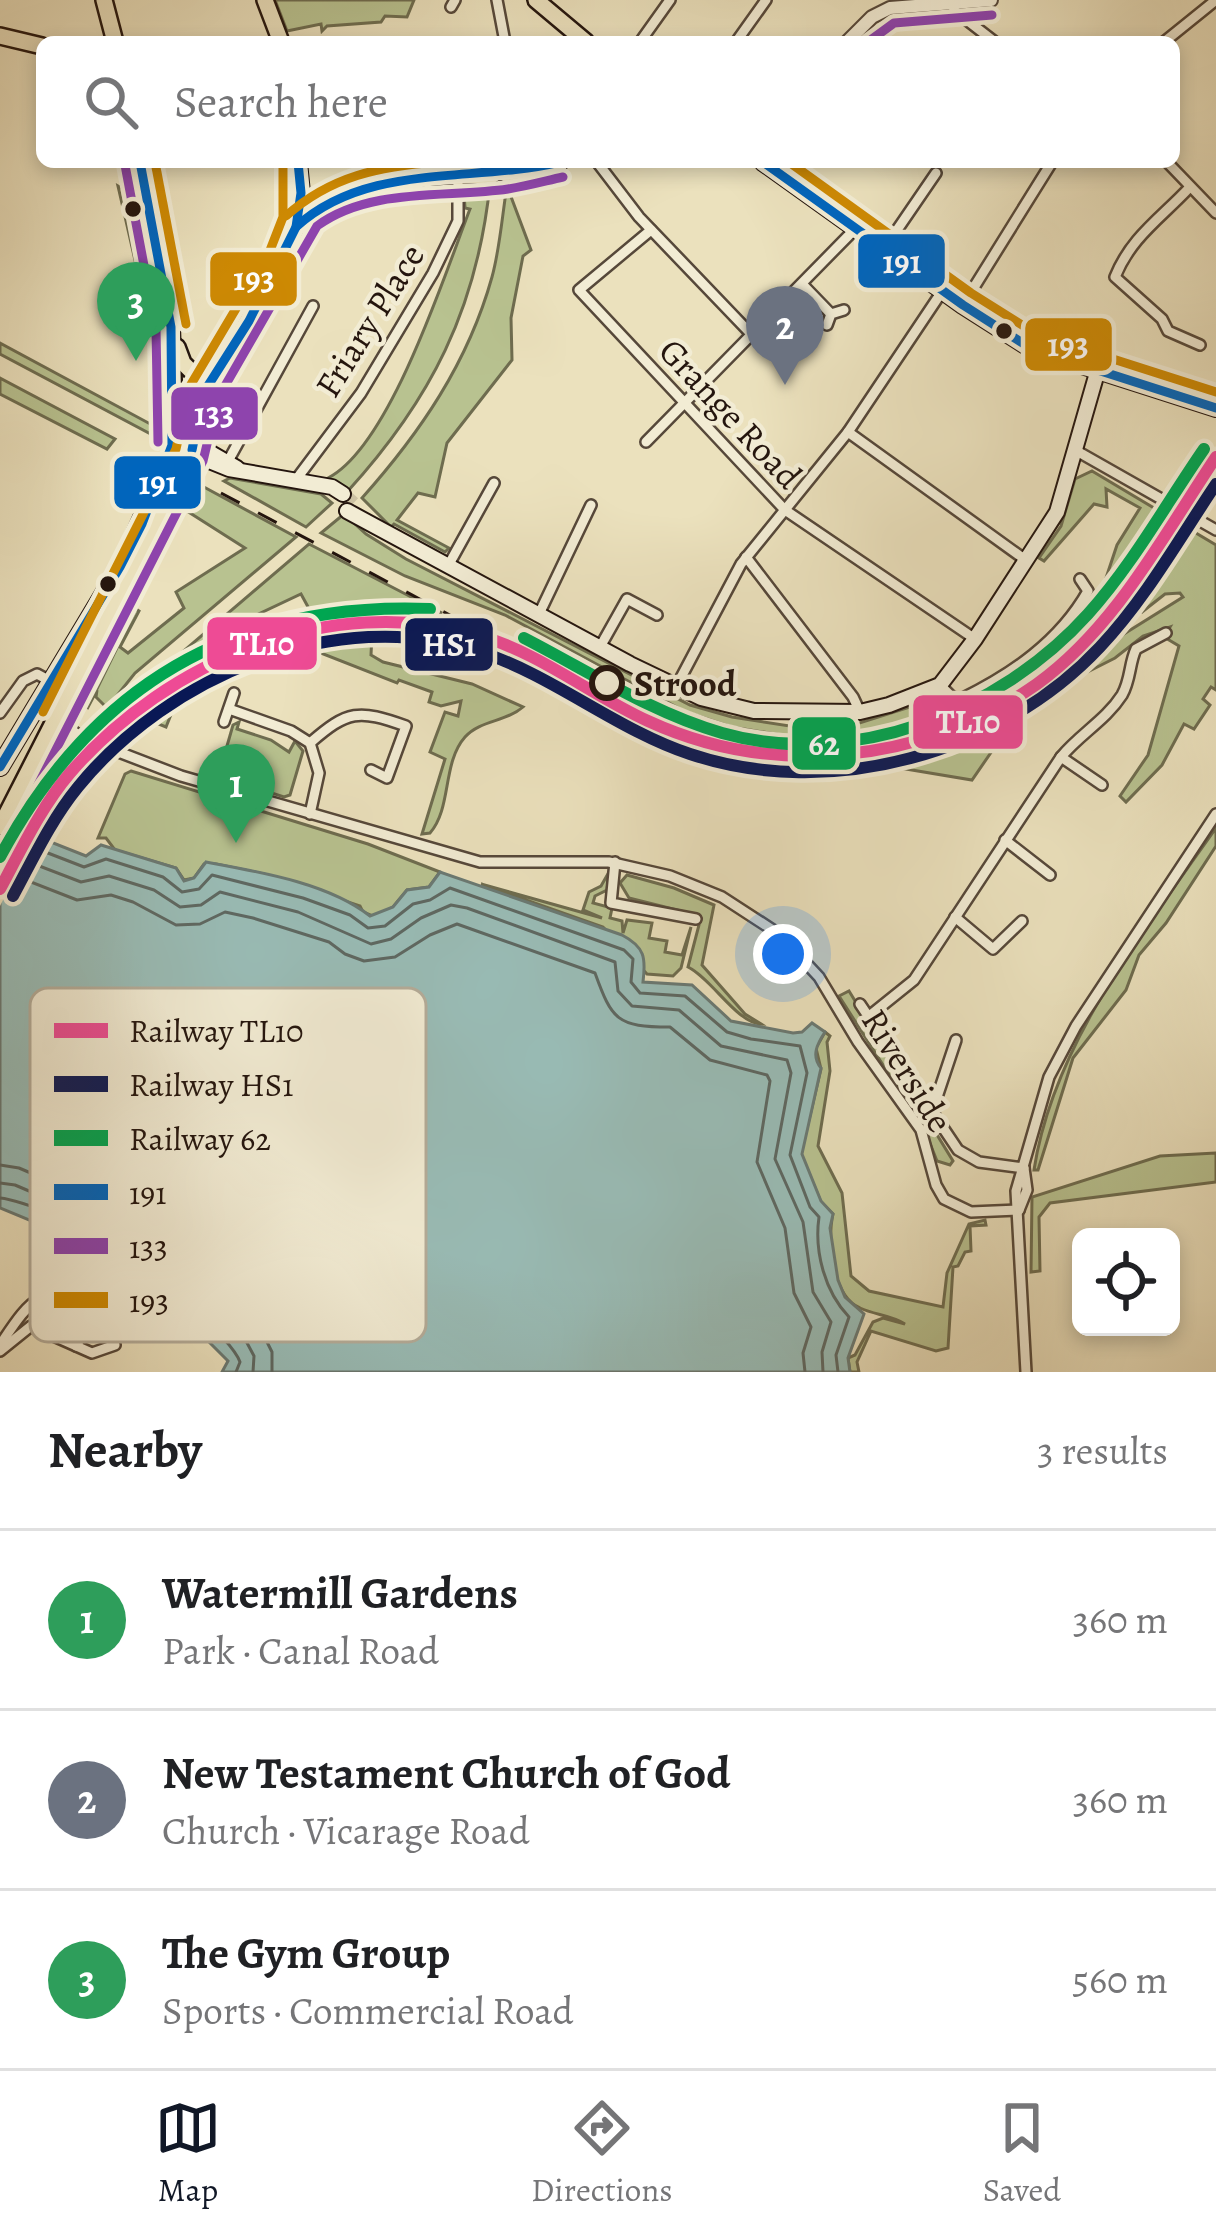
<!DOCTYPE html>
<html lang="en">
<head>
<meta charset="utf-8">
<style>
	:root { --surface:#fff; --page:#f2f2f2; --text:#202124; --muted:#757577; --line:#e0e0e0; --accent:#111827 }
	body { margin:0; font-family:Alegreya,serif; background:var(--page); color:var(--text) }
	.controls { position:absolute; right:36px; bottom:36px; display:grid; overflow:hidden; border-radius:18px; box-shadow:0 6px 18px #0003 }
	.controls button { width:108px; height:108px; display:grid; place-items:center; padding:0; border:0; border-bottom:3px solid var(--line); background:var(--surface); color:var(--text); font:60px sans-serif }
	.you { position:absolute; left:783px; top:954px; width:42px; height:42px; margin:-30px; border:9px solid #fff; border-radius:50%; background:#1a73e8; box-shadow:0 0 0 18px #1a73e833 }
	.badge { display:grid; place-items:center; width:78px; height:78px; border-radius:50%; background:var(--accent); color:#fff; font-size:39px; font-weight:700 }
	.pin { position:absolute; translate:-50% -99px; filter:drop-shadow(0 3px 6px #0008) }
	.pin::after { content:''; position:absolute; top:63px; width:42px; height:36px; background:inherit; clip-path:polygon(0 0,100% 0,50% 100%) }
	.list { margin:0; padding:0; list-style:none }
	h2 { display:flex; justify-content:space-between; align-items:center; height:156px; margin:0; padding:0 48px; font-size:51px }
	h2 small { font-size:39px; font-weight:400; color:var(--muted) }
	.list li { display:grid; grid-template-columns:78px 1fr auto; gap:36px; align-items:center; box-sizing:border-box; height:180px; padding:0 48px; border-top:3px solid var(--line) }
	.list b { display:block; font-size:45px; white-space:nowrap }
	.list p { margin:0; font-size:39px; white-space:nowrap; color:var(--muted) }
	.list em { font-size:39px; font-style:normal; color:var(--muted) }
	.icon { flex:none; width:66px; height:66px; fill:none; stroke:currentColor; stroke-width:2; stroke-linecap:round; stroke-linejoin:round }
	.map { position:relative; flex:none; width:1216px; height:1372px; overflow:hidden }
	.search { position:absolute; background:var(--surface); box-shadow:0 6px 18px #0003; left:36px; right:36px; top:36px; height:132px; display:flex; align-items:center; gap:30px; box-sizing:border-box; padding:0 42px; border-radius:18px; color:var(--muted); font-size:45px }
	.sheet { height:696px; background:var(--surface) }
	nav { display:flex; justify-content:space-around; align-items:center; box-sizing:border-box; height:168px; border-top:3px solid var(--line); background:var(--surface); font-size:33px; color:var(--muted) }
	nav a { display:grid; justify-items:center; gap:6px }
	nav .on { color:var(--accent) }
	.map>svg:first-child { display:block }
</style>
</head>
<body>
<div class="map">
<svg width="1216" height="1372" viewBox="0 0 1216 1372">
	<rect width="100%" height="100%" fill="#ebe1bd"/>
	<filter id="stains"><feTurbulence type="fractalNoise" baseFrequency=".00167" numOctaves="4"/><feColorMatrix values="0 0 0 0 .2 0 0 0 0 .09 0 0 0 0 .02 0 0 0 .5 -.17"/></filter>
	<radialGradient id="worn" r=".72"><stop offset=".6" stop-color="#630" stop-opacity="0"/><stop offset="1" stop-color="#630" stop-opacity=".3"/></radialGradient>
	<g fill="#b8c290" stroke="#6e6c4f" stroke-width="3">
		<path d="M 275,0 L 414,0 L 407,17 L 385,16 L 381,22 L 327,26 L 322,31 L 321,24 L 287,31 Z"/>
		<path d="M 490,184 C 477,309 431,400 347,492 L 328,478 C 390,446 444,276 470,209 L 465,208 L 464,193 L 475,185 Z"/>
		<path d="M 118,186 L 133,195 L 132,218 L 138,221 L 154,294 L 153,300 L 139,310 L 140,282 Z"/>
		<path d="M 507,186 L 531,250 L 523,256 L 511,318 L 512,360 L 447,443 L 435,497 L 418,493 L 397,520 L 449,548 L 445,552 L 394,524 L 391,527 L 362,498 C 420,433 468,363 492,277 C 500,248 502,216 507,186 Z"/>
		<path d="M 0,343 L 154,426 L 151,382 L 153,395 L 162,394 L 162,440 L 0,354 Z"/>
		<path d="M 0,378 L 115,439 L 107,449 L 0,394 Z"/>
		<path d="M 1092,471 L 1216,545 L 1216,690 L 1211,687 L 1203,699 L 1210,705 L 1194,729 L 1184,724 L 1162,765 L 1126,802 L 1120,796 L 1148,755 L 1179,646 L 1164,637 L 1170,627 L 1143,636 L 1115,658 L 1052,690 L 1049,687 L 1010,725 L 972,780 L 858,761 L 919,749 L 980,722 L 983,726 L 994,721 L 992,715 L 1009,707 L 1012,709 L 1012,705 L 1043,684 L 1049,687 L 1047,682 L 1183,597 L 1180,593 L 1165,594 L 1142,612 L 1138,609 L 1141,579 L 1127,569 L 1108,593 L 1103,587 L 1117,545 L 1140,508 L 1106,489 L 1107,507 L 1094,504 L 1044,561 L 1039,558 L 1061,526 L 1075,479 Z"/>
		<path d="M 230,478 L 321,494 L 332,503 L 306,527 L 224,481 Z"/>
		<path d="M 191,480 L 296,537 L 135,673 L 107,708 L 96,697 L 97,690 L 87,709 L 136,609 L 139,611 L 120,647 L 128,653 L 184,608 L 176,592 L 245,548 L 179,506 Z"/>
		<path d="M 344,514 L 366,534 L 406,559 L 690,705 L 732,717 L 790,726 L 794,737 L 732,727 L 686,712 L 505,615 L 405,576 L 321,533 Z"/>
		<path d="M 309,544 L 442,613 L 360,608 L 313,616 L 301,594 L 248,619 L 253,632 L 179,671 L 138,701 L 133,699 L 173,660 Z"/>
		<path d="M 362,627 L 372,634 L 371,655 L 383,662 L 472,684 L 523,707 C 506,722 480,720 465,737 C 442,763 452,808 430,833 L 422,834 L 445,759 L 430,752 L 445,712 L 458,716 L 461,701 L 441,706 L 429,702 L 432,692 L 399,680 L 397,683 L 321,653 L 279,655 L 180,692 L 166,727 L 151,721 L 157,703 C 221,662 286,632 362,627 Z"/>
		<path d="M 938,698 L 956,707 L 892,727 L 856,732 L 856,724 Z"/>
		<path d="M 239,722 L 237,729 L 271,740 L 289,752 L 295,741 L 303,751 L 290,795 L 284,797 L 244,784 L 248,763 L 225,753 L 233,725 Z"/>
		<path d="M 69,741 L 75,742 L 22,828 L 15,825 L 55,748 Z"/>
		<path d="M 131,771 L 368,844 L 440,872 L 429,887 L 407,890 L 393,907 L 375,917 L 363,912 L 360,906 L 264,874 L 216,864 L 204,864 L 194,878 L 184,880 L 176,868 L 115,850 L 106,838 L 98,838 L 125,774 Z"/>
		<path d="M 1216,828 L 1216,846 L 1166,923 L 1139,955 L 1126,990 L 1073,1058 L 1038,1170 L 1034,1170 C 1053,1044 1144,931 1216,828 Z"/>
		<path d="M 609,872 L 607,890 L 595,896 L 593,903 L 612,908 L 610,918 L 622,921 L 623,933 L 627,920 L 652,923 L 649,938 L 667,941 L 665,952 L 682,955 L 691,927 L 681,968 L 673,976 L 647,974 L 603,927 L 481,884 L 602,918 L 583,910 L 589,892 L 601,886 Z"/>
		<path d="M 627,875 L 674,888 L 714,905 L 702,965 L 745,1014 L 761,1024 C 737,1023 712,979 688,967 L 699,925 L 697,915 L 629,898 L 620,883 Z"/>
		<path d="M 849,991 L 953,1161 L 950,1165 L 937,1161 L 925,1131 L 839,996 Z"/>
		<path d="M 825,1032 L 830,1036 L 827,1042 L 830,1071 L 818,1146 L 842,1193 L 851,1276 L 869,1291 L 943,1307 L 947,1273 L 969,1224 L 985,1220 L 986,1225 L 970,1226 L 971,1251 L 965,1252 L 958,1266 L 953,1267 L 948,1348 L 936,1351 L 871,1331 L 857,1362 L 859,1372 L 850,1372 L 848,1358 L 855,1355 L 873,1322 L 883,1318 L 905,1324 C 891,1315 875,1315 860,1308 C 832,1296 827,1240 833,1214 L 821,1202 L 801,1154 L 821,1069 L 816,1048 Z"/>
		<path d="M 1216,1153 L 1216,1182 L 1050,1203 L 1039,1217 L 1040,1271 L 1031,1272 L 1032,1197 L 1160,1156 Z"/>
	</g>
	<path fill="#99bcb6" stroke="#6a7973" stroke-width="3" d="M 0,822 L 86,856 L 101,845 L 176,868 L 184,881 L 194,878 L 206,862 C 260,872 328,883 370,916 L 393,907 L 407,890 L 429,887 L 440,872 L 622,935 C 645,947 646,958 643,982 L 692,985 L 731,1021 L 793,1033 L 802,1032 L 812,1023 L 825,1032 C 817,1044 811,1056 821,1068 L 802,1154 L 821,1201 L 833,1214 L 830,1228 L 838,1280 L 845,1297 L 864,1314 L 848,1358 L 850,1372 L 222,1372 L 228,1361 L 181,1314 L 109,1253 L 0,1208 Z"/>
	<path fill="#ebe1bd" d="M 23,826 L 36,834 L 0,906 L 0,869 Z"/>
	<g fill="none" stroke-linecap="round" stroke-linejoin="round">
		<g stroke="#5e6862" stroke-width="3">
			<path d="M 4,836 L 84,867 L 106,859 L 163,877 L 182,892 L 199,889 L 212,875 L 303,898 L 350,915 L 368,928 L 385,926 L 413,904 L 430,900 L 450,888 L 624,950 L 633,959 L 631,982 L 640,993 L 685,996 L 727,1032 L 751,1039 L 800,1046 L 807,1073 L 790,1155 L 810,1207 L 819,1217 C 814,1252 825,1292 849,1317 L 836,1355 L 838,1372"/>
			<path d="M 0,851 L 81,882 L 109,876 L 138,885 L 154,890 L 180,907 L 201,905 L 220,892 L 298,912 L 371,944 L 391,939 L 421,918 L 451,905 L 467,908 L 615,962 L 618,991 L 632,1006 L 679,1010 L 721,1046 L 787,1060 L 791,1073 L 775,1159 L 803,1222 L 813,1292 L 831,1322 L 822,1352 L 823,1372"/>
			<path d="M 0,870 L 77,900 L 111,895 L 133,902 L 176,925 L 200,924 L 225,912 L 253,918 L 329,942 L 345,954 L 364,961 L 395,957 L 430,935 L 457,924 L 595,973 C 612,1020 617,1027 670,1027 L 710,1060 L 767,1075 L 770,1081 L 757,1162 L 785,1228 L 794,1293 L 811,1327 L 803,1353 L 805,1372"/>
			<path d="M 0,1165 L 19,1168 L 138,1219 L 212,1281 L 262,1332 L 272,1352 L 272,1372"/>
			<path d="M 0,1183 L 15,1185 L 125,1232 L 199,1294 L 246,1341 L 254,1356 L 253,1372"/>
			<path d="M 0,1198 C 23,1200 90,1229 112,1242 C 137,1255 232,1338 240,1362 L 236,1372"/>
		</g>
		<path stroke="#cdc2a3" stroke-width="9" stroke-dasharray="9 4.5" stroke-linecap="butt" d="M 80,736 L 103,746"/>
		<path stroke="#cdc2a3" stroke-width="14" stroke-dasharray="14 7" stroke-linecap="butt" d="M 343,494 L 354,504"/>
		<g stroke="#56483a" stroke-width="14">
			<g id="minor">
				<path d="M 497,0 L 505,42"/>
				<path d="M 952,5 L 955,11 L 995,42"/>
				<path d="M 451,7 L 455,0"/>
				<path d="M 640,42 L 670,0"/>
				<path d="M 736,42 L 766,0"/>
				<path d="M 1164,42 L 1216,0"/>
				<path d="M 597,162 L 639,217 L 753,336"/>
				<path d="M 1167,162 L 1216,213"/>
				<path d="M 1189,188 C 1161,218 1131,237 1115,277 L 1162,319 L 1168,331 L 1200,345"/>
				<path d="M 651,230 L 579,290 L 785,510 L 975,639"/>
				<path d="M 884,249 L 936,173"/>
				<path d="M 803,285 L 831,314"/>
				<path d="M 963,305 L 1052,162"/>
				<path d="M 827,325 L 831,314 L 844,310"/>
				<path d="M 848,432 L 1027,561"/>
				<path d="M 646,442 L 855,229"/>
				<path d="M 1075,450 L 1216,530"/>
				<path d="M 227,463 L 313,306"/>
				<path d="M 295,481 L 361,393 L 433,273 L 458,221 L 458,176"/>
				<path d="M 746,557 L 853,697 L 860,712"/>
				<path d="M 448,566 L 494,483"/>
				<path d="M 539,614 L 591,505"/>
				<path d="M 600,647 L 627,599 L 657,615"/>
				<path d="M 940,685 L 952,697 L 961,699 C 1012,674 1059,642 1088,591 L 1080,579"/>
				<path d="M 676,687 L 741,564 L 848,432 L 943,290"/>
				<path d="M 229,709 L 291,731 L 310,743 L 319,773 L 310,814"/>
				<path d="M 0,713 L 23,681 L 37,674 L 50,681"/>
				<path d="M 56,719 L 80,736"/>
				<path d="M 224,722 L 234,693"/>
				<path d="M 310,743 C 348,710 358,709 406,726 L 387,778 L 371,770"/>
				<path d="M 103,746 L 181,776 L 480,862 L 609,862 L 670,876 L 722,897 L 779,934 L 819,977 L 858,1042 L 921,1130 L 936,1185 L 944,1199 L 971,1212 L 1019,1210"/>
				<path d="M 1061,757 L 1102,785"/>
				<path d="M 1005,840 L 1050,875"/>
				<path d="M 615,862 L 611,903 L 696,919"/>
				<path d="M 955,917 L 993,949 L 1022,921"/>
				<path d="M 860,1004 L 958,1150 L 979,1162 L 1024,1168"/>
				<path d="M 868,1017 L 914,980 L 1061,757 C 1080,734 1106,720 1122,695 C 1131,679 1129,664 1136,649 L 1166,633"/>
				<path d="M 925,1104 L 938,1094 L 956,1040"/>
				<path d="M 1019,1210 L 1027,1190 L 1024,1168"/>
				<path d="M 0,1345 C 27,1305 47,1271 85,1322 L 84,1333 L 76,1346"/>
				<path d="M 0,1351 L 31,1326 L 92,1353 L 115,1345"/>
				<path d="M 1026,1372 L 1016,1191 L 1049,1077 L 1076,1026 L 1216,814"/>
			</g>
		</g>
		<g stroke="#56483a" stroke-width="16">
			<path id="tertiary" d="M 847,42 L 872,17 L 890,8 L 991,0"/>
		</g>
		<g stroke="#24150e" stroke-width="18">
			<g id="secondary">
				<path d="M 185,438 L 237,468"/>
				<path d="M 182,450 L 229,469 L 332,487 L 343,494"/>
				<path d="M 347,511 L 630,664 L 701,698 L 754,711 L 860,712 L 889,705 L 940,685 L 975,639 L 1057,512 L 1097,373"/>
			</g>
		</g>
		<g stroke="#24150e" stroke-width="20">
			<g id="primary">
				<path d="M 104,0 L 115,42"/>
				<path d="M 265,0 L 281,42"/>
				<path d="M 536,0 L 586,42"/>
				<path d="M 0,36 L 42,46"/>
				<path d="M 140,162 L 171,327 L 175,433 L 171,450"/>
				<path d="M 763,162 L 963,305 L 1032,349 L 1216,408"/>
				<path d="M 506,174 L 560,162"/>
				<path d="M 298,225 C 341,173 431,178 493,175"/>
				<path d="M 177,347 L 183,363 L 191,371 L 218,371"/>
				<path d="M 188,459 L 204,392 L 249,321 L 296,227 L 301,193 L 298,162"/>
				<path d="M 0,767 L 120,567 L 167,462"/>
				<path d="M 0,827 L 182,470"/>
			</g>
		</g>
		<use href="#minor" stroke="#f2ecd4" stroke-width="9"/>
		<use href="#tertiary" stroke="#f2ecd4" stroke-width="12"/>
		<use href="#secondary" stroke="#f2ecd4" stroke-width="14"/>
		<use href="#primary" stroke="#ebe1bd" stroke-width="15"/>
		<path stroke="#24150e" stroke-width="3" stroke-dasharray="21 21" stroke-linecap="butt" d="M 221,493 L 517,651"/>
		<g stroke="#f2ecd4" stroke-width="18">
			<g id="bus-1">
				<path d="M 763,162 L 963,305 L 1032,349 L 1216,408"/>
				<path d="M 296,227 C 368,162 471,183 560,162"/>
				<path d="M 192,450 L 204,392 L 249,321 L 296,227 L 301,193 L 298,162"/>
				<path d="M 0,767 L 120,567 L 142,524 L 172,445 L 171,327 L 140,162"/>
			</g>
		</g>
		<g stroke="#f2ecd4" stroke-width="18">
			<g id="bus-2">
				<path d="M 868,42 L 894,23 L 992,15"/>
				<path d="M 125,165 L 156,329 L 158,442"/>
				<path d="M 13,834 L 203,461 L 218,398 L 317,226 C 370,187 447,198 508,189 C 527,186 545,181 563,177"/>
			</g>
		</g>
		<g stroke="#f2ecd4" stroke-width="18">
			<g id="bus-3">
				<path d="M 155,162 L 186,324"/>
				<path d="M 789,162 L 971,293 L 1038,335 L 1216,392"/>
				<path d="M 286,216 C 331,176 380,166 439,162"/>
				<path d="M 43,712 L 176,449 L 190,386 L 269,253 L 283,217 L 283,162"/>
			</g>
		</g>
		<use href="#bus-1" stroke="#0065bd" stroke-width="9"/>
		<use href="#bus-2" stroke="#8e44ad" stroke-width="9"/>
		<use href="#bus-3" stroke="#cd8903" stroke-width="9"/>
		<g stroke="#f2ecd4" stroke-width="21">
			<path id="rail-1" d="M 0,889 C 21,850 41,807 70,773 C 168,660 331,592 478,635 C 540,653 591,695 648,721 C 774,779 924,763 1037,684 C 1116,627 1163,536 1216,457"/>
		</g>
		<g stroke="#f2ecd4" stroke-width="21">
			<path id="rail-2" d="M 13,896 C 33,859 51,820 78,787 C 169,675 336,605 478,651 C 553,675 615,729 690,754 C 830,801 1000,754 1100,647 C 1146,598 1179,539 1216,484"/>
		</g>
		<g stroke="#f2ecd4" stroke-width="21">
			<g id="rail-3">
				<path d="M 524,638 C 588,671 652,713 722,733 C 852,770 1000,712 1088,614 C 1133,564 1166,504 1204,449"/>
				<path d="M 0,857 C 92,685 234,601 430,609"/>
			</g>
		</g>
		<use href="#rail-1" stroke="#ee4b95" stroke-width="12"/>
		<use href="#rail-2" stroke="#091855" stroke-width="12"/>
		<use href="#rail-3" stroke="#00a651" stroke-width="12"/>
	</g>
	<g fill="#24150e" stroke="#f2ecd4" stroke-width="4.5">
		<circle cx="133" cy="209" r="10"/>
		<circle cx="1004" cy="331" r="10"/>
		<circle cx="108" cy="584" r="10"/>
	</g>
	<circle fill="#f2ecd4" stroke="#24150e" stroke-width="6" cx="607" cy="683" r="15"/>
	<g text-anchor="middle" stroke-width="9" stroke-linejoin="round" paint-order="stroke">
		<g font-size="36" fill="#24150e" stroke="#f2ecd4">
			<text transform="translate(369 320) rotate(-58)" y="13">Friary Place</text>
			<text transform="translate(731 413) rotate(47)" y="13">Grange Road</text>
			<text transform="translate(908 1070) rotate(58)" y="13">Riverside</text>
		</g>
		<g font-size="36" font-weight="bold" fill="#24150e" stroke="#f2ecd4" text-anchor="start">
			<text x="634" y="696">Strood</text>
		</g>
	</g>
	<rect x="30" y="988" width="396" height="354" rx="18" fill="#f2ecd4" stroke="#b4ac99" stroke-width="3"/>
	<rect x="54" y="1023" width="54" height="15" fill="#ee4b95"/>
	<rect x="54" y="1076" width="54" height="16" fill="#091855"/>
	<rect x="54" y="1130" width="54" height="16" fill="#00a651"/>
	<rect x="54" y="1184" width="54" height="16" fill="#0065bd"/>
	<rect x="54" y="1238" width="54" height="16" fill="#8e44ad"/>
	<rect x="54" y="1292" width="54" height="16" fill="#cd8903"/>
	<g font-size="33" fill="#24150e">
		<text x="129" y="1042">Railway TL10</text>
		<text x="129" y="1096">Railway HS1</text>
		<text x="129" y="1150">Railway 62</text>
		<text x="129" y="1204">191</text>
		<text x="129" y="1258">133</text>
		<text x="129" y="1312">193</text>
	</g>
	<g stroke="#f2ecd4" stroke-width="4.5">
		<rect x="856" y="232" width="91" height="58" rx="12" fill="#0065bd"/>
		<rect x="208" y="250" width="91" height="58" rx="12" fill="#cd8903"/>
		<rect x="1023" y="316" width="91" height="57" rx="12" fill="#cd8903"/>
		<rect x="169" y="385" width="91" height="57" rx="12" fill="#8e44ad"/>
		<rect x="112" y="454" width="91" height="57" rx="12" fill="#0065bd"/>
		<rect x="205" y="615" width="114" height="57" rx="12" fill="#ee4b95"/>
		<rect x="403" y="616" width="92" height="57" rx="12" fill="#091855"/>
		<rect x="911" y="693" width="114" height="58" rx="12" fill="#ee4b95"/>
		<rect x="790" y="715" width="68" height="57" rx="12" fill="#00a651"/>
	</g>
	<g font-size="33" text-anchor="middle" font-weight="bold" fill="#fff">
		<text x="902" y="273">191</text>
		<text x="254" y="290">193</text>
		<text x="1068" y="356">193</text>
		<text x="214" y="425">133</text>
		<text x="158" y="494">191</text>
		<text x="262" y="655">TL10</text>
		<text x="449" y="656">HS1</text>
		<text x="968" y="733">TL10</text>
		<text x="824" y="755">62</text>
	</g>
	<rect width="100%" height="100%" filter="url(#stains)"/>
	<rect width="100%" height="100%" fill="url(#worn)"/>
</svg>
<div class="controls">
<button><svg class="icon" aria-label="locate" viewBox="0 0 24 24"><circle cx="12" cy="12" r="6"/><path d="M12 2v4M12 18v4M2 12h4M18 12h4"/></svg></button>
</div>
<div class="you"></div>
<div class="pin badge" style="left:236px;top:843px;background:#2e9e5b">1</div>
<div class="pin badge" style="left:785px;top:385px;background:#6b7280">2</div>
<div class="pin badge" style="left:136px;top:361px;background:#2e9e5b">3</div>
<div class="search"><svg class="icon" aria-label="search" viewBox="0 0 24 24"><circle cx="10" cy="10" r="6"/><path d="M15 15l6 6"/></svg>Search here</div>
</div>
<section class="sheet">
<h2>Nearby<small>3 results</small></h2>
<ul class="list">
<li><span class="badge" style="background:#2e9e5b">1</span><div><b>Watermill Gardens</b><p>Park · Canal Road</p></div><em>360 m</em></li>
<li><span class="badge" style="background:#6b7280">2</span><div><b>New Testament Church of God</b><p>Church · Vicarage Road</p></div><em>360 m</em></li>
<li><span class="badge" style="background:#2e9e5b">3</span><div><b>The Gym Group</b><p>Sports · Commercial Road</p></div><em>560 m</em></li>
</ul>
</section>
<nav>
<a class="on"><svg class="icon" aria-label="map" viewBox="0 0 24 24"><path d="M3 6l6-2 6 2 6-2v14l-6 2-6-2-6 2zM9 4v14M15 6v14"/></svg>Map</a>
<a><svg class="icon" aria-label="directions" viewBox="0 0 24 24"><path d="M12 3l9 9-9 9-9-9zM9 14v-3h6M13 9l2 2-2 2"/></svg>Directions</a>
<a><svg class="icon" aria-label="saved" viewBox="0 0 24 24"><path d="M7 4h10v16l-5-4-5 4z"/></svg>Saved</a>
</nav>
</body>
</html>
